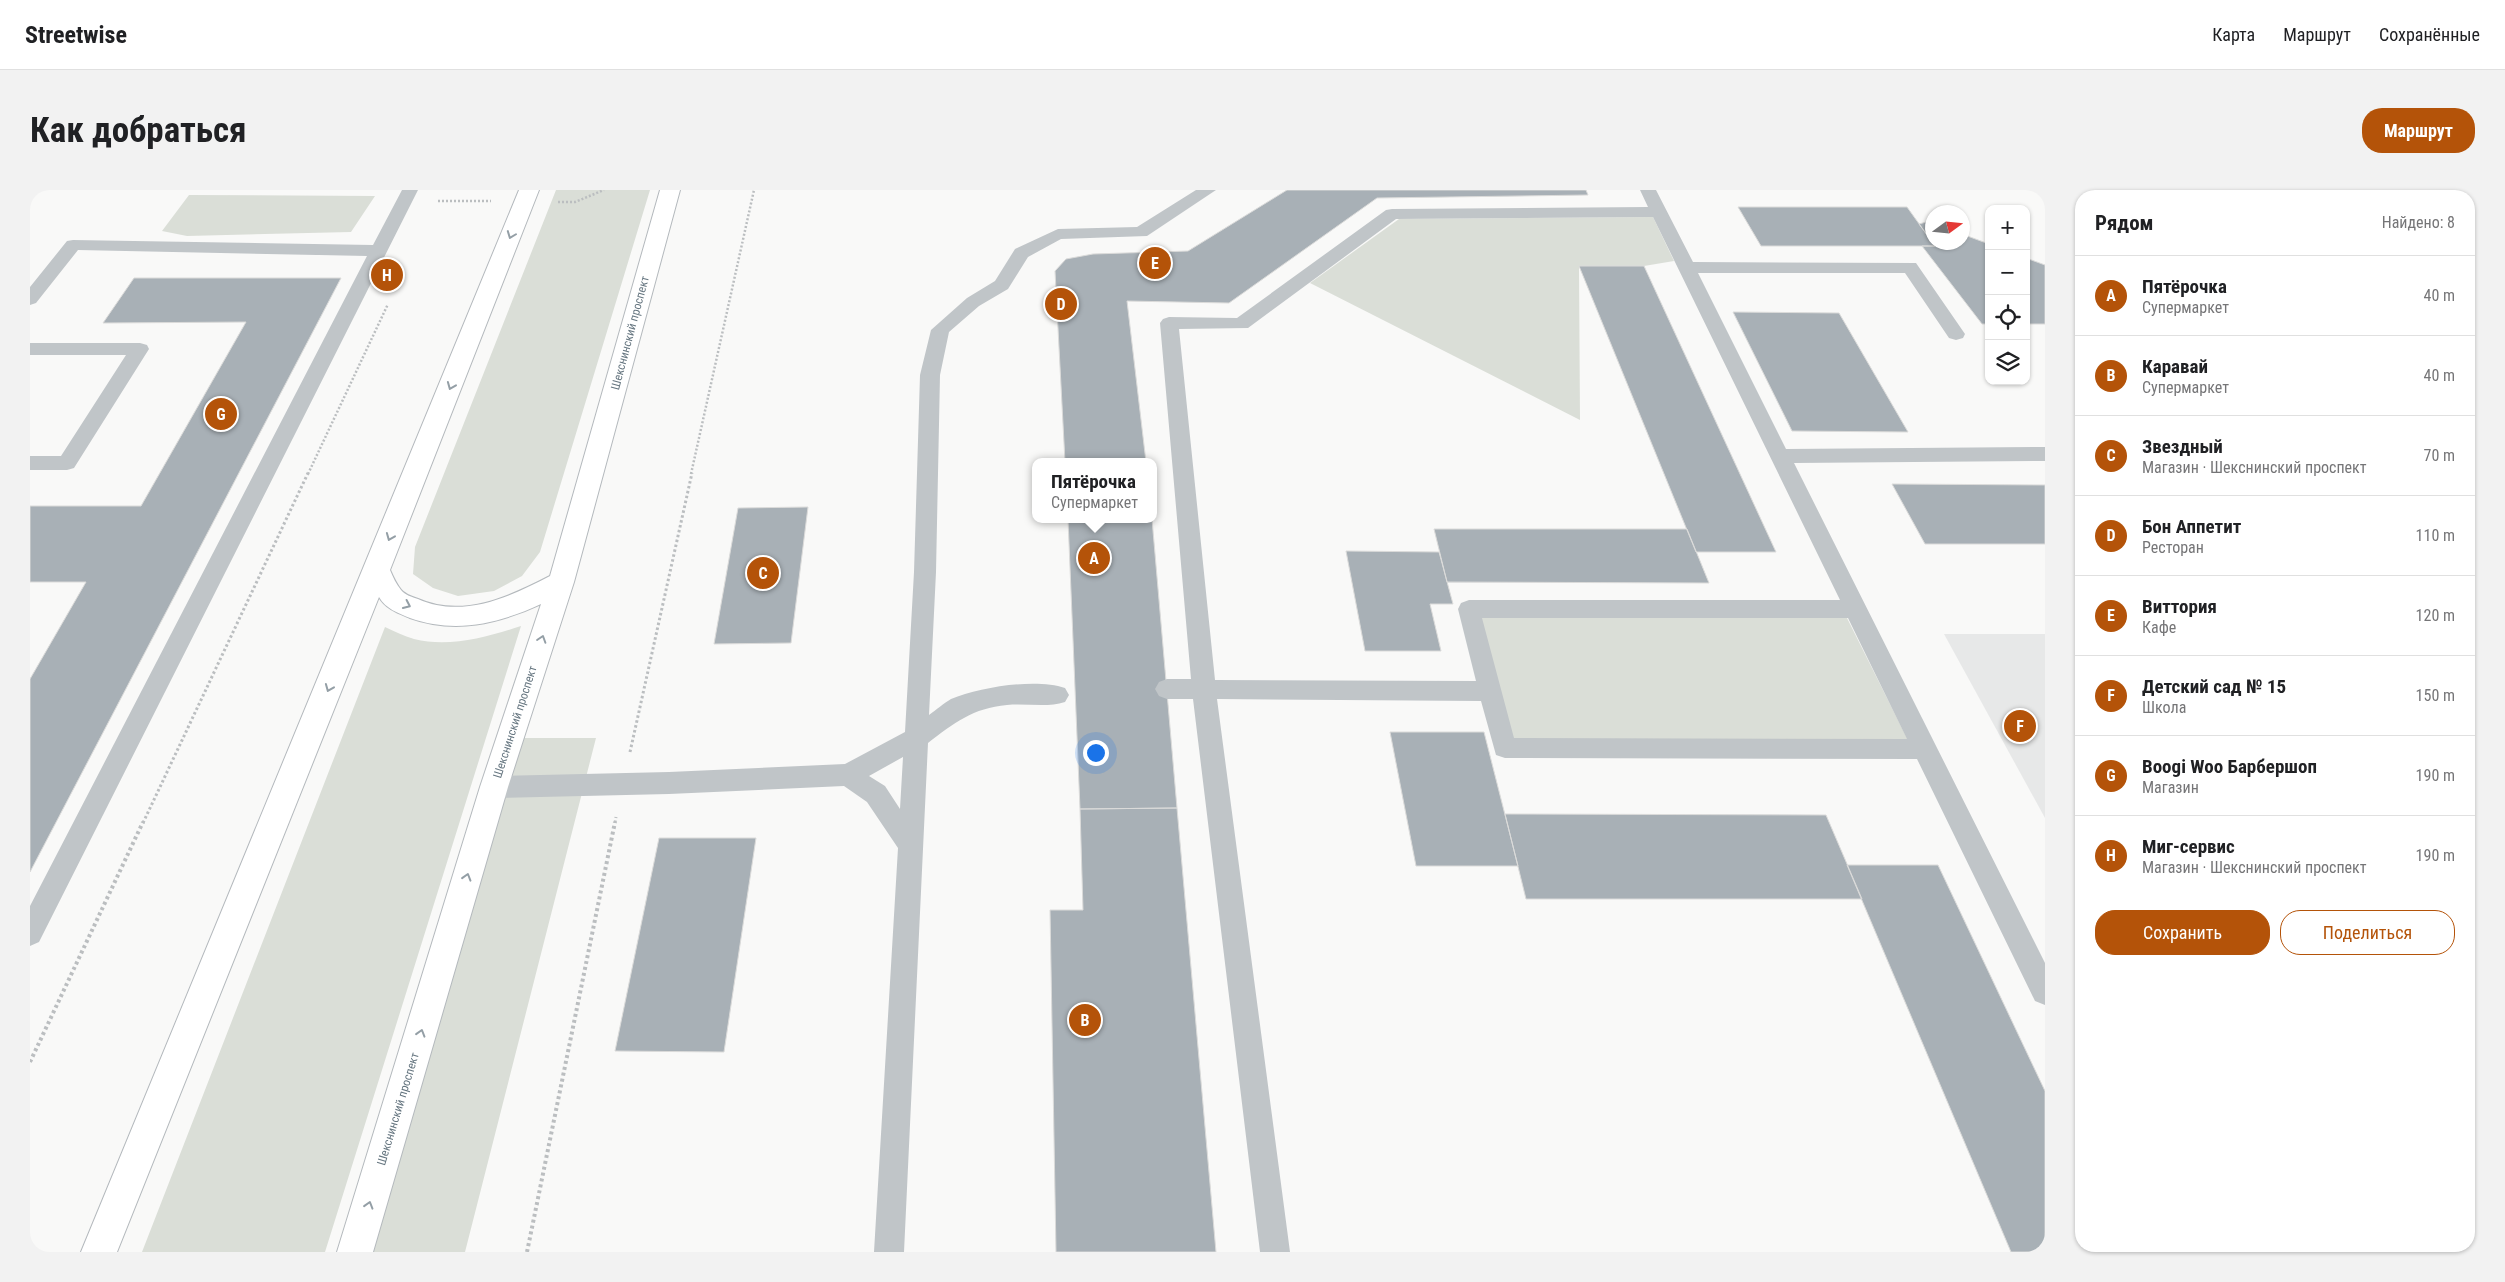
<!DOCTYPE html>
<html lang="ru">
<head>
<meta charset="utf-8">
<style>
	body { margin:0; font-family:"Roboto Condensed",sans-serif; background:#f2f2f2; color:#202124 }
	.controls { position:absolute; right:15px; top:15px; display:grid; overflow:hidden; border-radius:10px; box-shadow:0 1px 4px #0004 }
	.controls button { width:45px; height:45px; display:grid; place-items:center; padding:0; border:0; border-bottom:1px solid #e0e0e0; background:#fff; color:#202124; font:25px sans-serif }
	.compass { position:absolute; left:1895px; top:15px; width:45px; height:45px; border-radius:50%; background:#fff; box-shadow:0 1px 4px #0004; rotate:75deg }
	.you { position:absolute; left:1065px; top:562px; width:18px; height:18px; margin:-12px; border:4px solid #fff; border-radius:50%; background:#1a73e8; box-shadow:0 0 0 8px #1a73e833 }
	.badge { display:grid; place-items:center; width:32px; height:32px; border-radius:50%; background:#b45309; color:#fff; font-size:16px; font-weight:700 }
	.pin { position:absolute; translate:-50% -50%; border:2px solid #fff; box-shadow:0 1px 5px #0006 }
	.popup { position:absolute; left:1002px; top:268px; width:125px; height:65px; box-sizing:border-box; display:grid; place-content:center; border-radius:10px; background:#fff; filter:drop-shadow(0 1px 4px #0005); font-size:16px; white-space:nowrap; color:#757577 }
	.popup b { font-size:19px; color:#202124 }
	.popup::after { content:''; position:absolute; left:50%; top:100%; margin-left:-10px; border:10px solid transparent; border-top-color:#fff }
	.list { margin:0; padding:0; list-style:none }
	h2 { display:flex; justify-content:space-between; align-items:center; height:65px; margin:0; padding:0 20px; font-size:21px }
	h2 small { font-size:16px; font-weight:400; color:#757577 }
	.list li { display:grid; grid-template-columns:32px 1fr auto; gap:15px; align-items:center; box-sizing:border-box; height:80px; padding:0 20px; border-top:1px solid #e0e0e0 }
	.list b { display:block; font-size:19px; white-space:nowrap }
	.list p { margin:0; font-size:16px; white-space:nowrap; color:#757577 }
	.list em { font-size:16px; font-style:normal; color:#757577 }
	.actions { display:flex; gap:10px; padding:15px 20px }
	.actions a { flex:1; padding:11px 0; border:1px solid #b45309; border-radius:20px; text-align:center; font-size:18px; color:#b45309 }
	.actions .main { background:#b45309; color:#fff }
	.icon { flex:none; width:28px; height:28px; fill:none; stroke:currentColor; stroke-width:2; stroke-linecap:round; stroke-linejoin:round }
	.map { position:relative; flex:none; width:2015px; height:1062px; overflow:hidden; border-radius:20px }
	header { display:flex; align-items:center; gap:30px; box-sizing:border-box; height:70px; padding:0 25px; background:#fff; border-bottom:1px solid #e0e0e0 }
	header strong { font-size:24px }
	nav { display:flex; gap:28px; margin-inline-start:auto; font-size:18px }
	.intro { display:flex; align-items:center; justify-content:space-between; box-sizing:border-box; height:120px; padding:0 30px }
	h1 { margin:0; font-size:35px }
	.button { padding:12px 22px; border-radius:20px; background:#b45309; color:#fff; font-size:18px; font-weight:700 }
	main { display:flex; gap:30px; padding:0 30px }
	aside { flex:1; background:#fff; border-radius:20px; box-shadow:0 1px 4px #0004 }
	.map>svg:first-child { display:block }
</style>
</head>
<body>
<header>
<strong>Streetwise</strong>
<nav><a>Карта</a><a>Маршрут</a><a>Сохранённые</a></nav>
</header>
<div class="intro"><h1>Как добраться</h1><a class="button">Маршрут</a></div>
<main>
<div class="map">
<svg width="2015" height="1062" viewBox="0 0 2015 1062">
	<rect width="100%" height="100%" fill="#f9f9f8"/>
	<path fill="#e7e8e8" d="M1914,444h101v184z"/>
	<path fill="#daded7" d="M526,0h94l-110,362 -18,24 -28,15 -36,5 -25,-8 -20,-14 2,-27z
		M159,5l186,1 -24,36 -164,4 -25,-5z
		M1623,27l21,44 -30,5h-65l1,154 -270,-137 89,-64z
		M1814,422l64,128 -397,3 -35,-128z
		M491,436l-196,626h-183l243,-625c9,4 19,9 29,12 35,9 74,-2 107,-13z
		M492,548h74l-131,514h-92z"/>
	<path fill="#a8b0b6" stroke="#dbdbda" d="M1257,0h299l2,5 -211,3 -148,105 -102,-2 19,161h-81l-10,-191 11,-12 27,-5 95,-3z
		M1708,17h169l28,39h-174z
		M1900,31l2,1v20h30v-8l27,10v80h-7l-60,-78h13l-16,-22z
		M1996,68l19,7v59h-19z
		M1549,76h65l132,286h-80z
		M104,88h207l-311,594v-193l56,-97h-56v-76h111l105,-184 -143,1z
		M1703,122l106,1 69,119 -116,-1z
		M1862,294l153,1v59h-120z
		M778,317l-17,136 -77,1 24,-136z
		M1038,329h84l25,289 -97,1z
		M1404,339h253l22,54 -262,-1z
		M1316,361l93,1 14,52h-23l11,47h-76z
		M1360,542h94l34,134h-102z
		M1147,618l39,444h-160l-6,-342h33l-3,-101z
		M1475,624l321,1 36,84h-336z
		M629,648h97l-32,214 -109,-1z
		M1817,675h91l107,226v161h-34z"/>
	<g fill="none" stroke-linecap="round" stroke-linejoin="round">
		<g stroke="#b4b9bd" stroke-width="2">
			<path id="primary" d="M489,0h20l-149,380c3,7 6,14 11,20 4,5 11,7 17,9 44,20 92,-2 132,-23l110,-386h20l-106,392 -66,205 -135,465h-36l143,-465 61,-183c-43,20 -86,30 -131,14 -12,-5 -24,-9 -31,-21l-262,655h-36z"/>
		</g>
		<path stroke="#bbbec0" stroke-width="2.5" stroke-dasharray="2 2" stroke-linecap="butt" d="M408,11h53
			M528,12h17l29,-12
			M278,284l80,-170
			M661,284l63,-284"/>
		<path stroke="#bbbec0" stroke-width="3" stroke-dasharray="2.5 2.5" stroke-linecap="butt" d="M600,562l62,-279
			M113,633l165,-350
			M585,633l1,-6"/>
		<path stroke="#bbbec0" stroke-width="4" stroke-dasharray="3 3" stroke-linecap="butt" d="M0,872l113,-240
			M497,1062l88,-430"/>
		<path fill="#c0c5c8" fill-rule="evenodd" d="M372,0h16l-379,752 -9,4v-40l337,-650 -289,-6 -42,53 -6,2v-18l37,-46 6,-1 300,5z
			M1166,0h20l-69,46 -86,3 -33,18 -20,32 -29,17 -30,26 -9,43 -4,197 -7,143c7,-5 15,-12 22,-16 29,-12 85,-21 114,-11l4,7 -4,7c-18,6 -39,1 -58,3 -34,3 -53,18 -79,38l-24,509h-30l24,-404 -31,-46 -23,-16 -175,8 -175,4 -9,-3 -3,-8 3,-8 9,-3 175,-4 176,-8 60,-32 9,-160 6,-197 11,-45 36,-32 28,-17 20,-32 43,-20 79,-2zM873,567l-3,52 -15,-23 -16,-10z
			M1610,0h16l37,72 223,1 49,71 -2,4 -7,2 -7,-2 -44,-65h-207l88,176 259,-2v14l-251,2 251,500v42l-10,-4 -118,-242 -412,-1 -9,-3 -15,-54 -264,-2 73,553h-30l-67,-553h-26l-8,-3 -4,-7 4,-7 8,-3h24l-31,-356 3,-4 6,-2 68,1 149,-108 6,-1 256,-2zM1623,27l187,383h-371l-8,3 -3,6 18,72 -261,-1 -36,-351 69,-1 148,-109zM1452,428h366l59,121 -393,-1z
			M0,153h110l7,2 2,4 -75,119 -7,2h-37v-14h31l65,-101h-96z"/>
		<use href="#primary" fill="#fff" fill-rule="evenodd"/>
	</g>
	<defs><path id="oneway-chevron" d="M-2-3.5L2.5 0L-2 3.5" fill="none" stroke-width="1.6" stroke-linecap="round" stroke-linejoin="round" transform="scale(1.25)"/></defs>
	<g stroke="#949fa6">
		<use href="#oneway-chevron" transform="translate(481 45) rotate(111)"/>
		<use href="#oneway-chevron" transform="translate(421 196) rotate(112)"/>
		<use href="#oneway-chevron" transform="translate(360 347) rotate(112)"/>
		<use href="#oneway-chevron" transform="translate(377 415) rotate(25)"/>
		<use href="#oneway-chevron" transform="translate(512 449) rotate(-72)"/>
		<use href="#oneway-chevron" transform="translate(299 498) rotate(112)"/>
		<use href="#oneway-chevron" transform="translate(437 687) rotate(-73)"/>
		<use href="#oneway-chevron" transform="translate(391 843) rotate(-73)"/>
		<use href="#oneway-chevron" transform="translate(339 1015) rotate(-73)"/>
	</g>
	<g text-anchor="middle" stroke-width="5" stroke-linejoin="round" paint-order="stroke">
		<g font-size="12" fill="#667680" stroke="#fff">
			<text transform="translate(600 143) rotate(-75)" y="4">Шекснинский проспект</text>
			<text transform="translate(485 532) rotate(-72)" y="4">Шекснинский проспект</text>
			<text transform="translate(368 919) rotate(-73)" y="4">Шекснинский проспект</text>
		</g>
	</g>
</svg>
<div class="controls">
<button>+</button>
<button>−</button>
<button><svg class="icon" aria-label="locate" viewBox="0 0 24 24"><circle cx="12" cy="12" r="6"/><path d="M12 2v4M12 18v4M2 12h4M18 12h4"/></svg></button>
<button><svg class="icon" aria-label="layers" viewBox="0 0 24 24"><path d="M12 4l9 5-9 5-9-5zM3 14l9 5 9-5"/></svg></button>
</div>
<svg class="compass" viewBox="-18 -18 36 36"><path d="M0-13l5 13h-10z" fill="#e53935"/><path d="M0 13l5-13h-10z" fill="#757577"/></svg>
<div class="you"></div>
<div class="pin badge" style="left:1064px;top:368px">A</div>
<div class="popup"><b>Пятёрочка</b>Супермаркет</div>
<div class="pin badge" style="left:1055px;top:830px">B</div>
<div class="pin badge" style="left:733px;top:383px">C</div>
<div class="pin badge" style="left:1031px;top:114px">D</div>
<div class="pin badge" style="left:1125px;top:73px">E</div>
<div class="pin badge" style="left:1990px;top:536px">F</div>
<div class="pin badge" style="left:191px;top:224px">G</div>
<div class="pin badge" style="left:357px;top:85px">H</div>
</div>
<aside>
<h2>Рядом<small>Найдено: 8</small></h2>
<ul class="list">
<li><span class="badge">A</span><div><b>Пятёрочка</b><p>Супермаркет</p></div><em>40 m</em></li>
<li><span class="badge">B</span><div><b>Каравай</b><p>Супермаркет</p></div><em>40 m</em></li>
<li><span class="badge">C</span><div><b>Звездный</b><p>Магазин · Шекснинский проспект</p></div><em>70 m</em></li>
<li><span class="badge">D</span><div><b>Бон Аппетит</b><p>Ресторан</p></div><em>110 m</em></li>
<li><span class="badge">E</span><div><b>Виттория</b><p>Кафе</p></div><em>120 m</em></li>
<li><span class="badge">F</span><div><b>Детский сад № 15</b><p>Школа</p></div><em>150 m</em></li>
<li><span class="badge">G</span><div><b>Boogi Woo Барбершоп</b><p>Магазин</p></div><em>190 m</em></li>
<li><span class="badge">H</span><div><b>Миг-сервис</b><p>Магазин · Шекснинский проспект</p></div><em>190 m</em></li>
</ul>
<div class="actions"><a class="main">Сохранить</a><a>Поделиться</a></div>
</aside>
</main>
</body>
</html>
